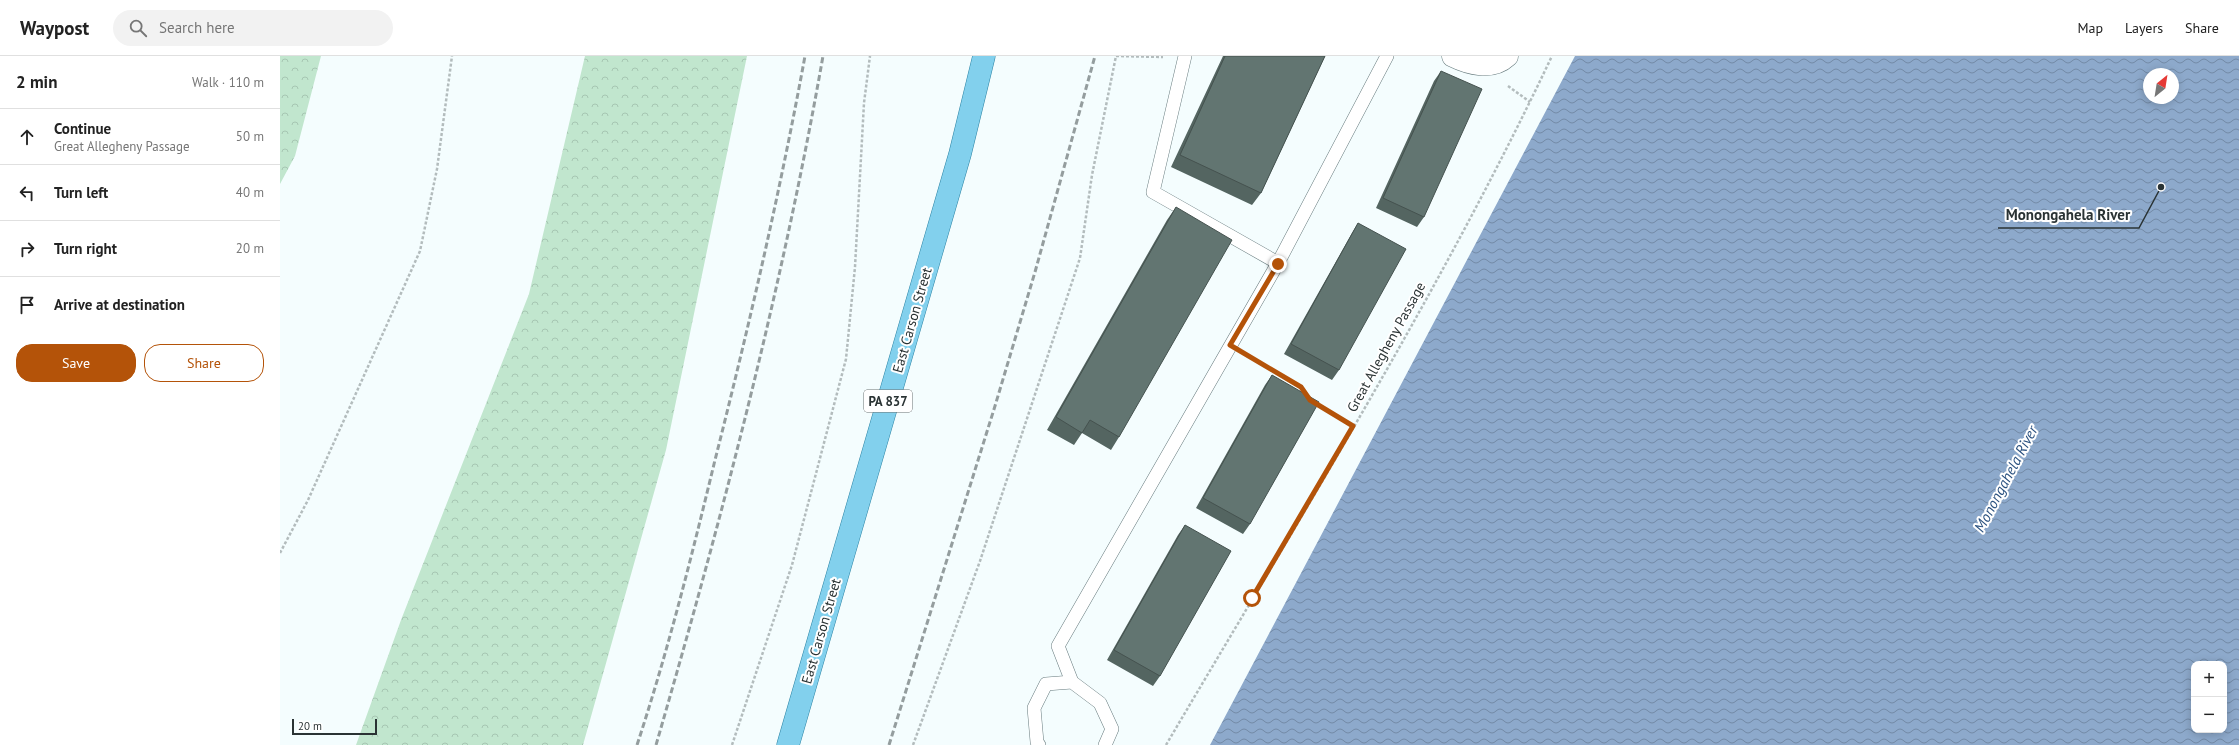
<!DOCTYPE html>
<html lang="en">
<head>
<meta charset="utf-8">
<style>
	body { margin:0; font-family:"PT Sans",sans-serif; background:#f2f2f2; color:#222 }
	.controls { position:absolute; right:12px; bottom:12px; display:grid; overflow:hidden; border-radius:8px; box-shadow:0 2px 10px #0003 }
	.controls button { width:36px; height:36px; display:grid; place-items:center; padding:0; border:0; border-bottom:1px solid #e0e0e0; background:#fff; color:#222; font:20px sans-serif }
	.compass { position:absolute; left:1863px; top:12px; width:36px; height:36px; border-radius:50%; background:#fff; box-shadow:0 2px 10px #0003; rotate:30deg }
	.scale { position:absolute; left:12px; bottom:10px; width:85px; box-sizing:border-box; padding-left:4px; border:2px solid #2a3334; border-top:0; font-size:11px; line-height:14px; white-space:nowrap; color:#2a3334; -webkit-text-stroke:3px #fff; paint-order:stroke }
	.stop { position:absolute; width:12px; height:12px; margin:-9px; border:3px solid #b45309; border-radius:50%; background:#fff }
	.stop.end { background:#b45309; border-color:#fff; box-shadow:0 1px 4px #0008 }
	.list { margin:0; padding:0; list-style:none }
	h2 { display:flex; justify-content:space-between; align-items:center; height:52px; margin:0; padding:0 16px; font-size:17px }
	h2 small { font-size:13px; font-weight:400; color:#767676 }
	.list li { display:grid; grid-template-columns:26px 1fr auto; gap:12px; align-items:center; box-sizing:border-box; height:56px; padding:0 16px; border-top:1px solid #e0e0e0 }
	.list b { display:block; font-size:15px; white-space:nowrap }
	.list p { margin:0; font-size:13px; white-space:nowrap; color:#767676 }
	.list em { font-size:13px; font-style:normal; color:#767676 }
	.actions { display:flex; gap:8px; padding:12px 16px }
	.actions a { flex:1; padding:9px 0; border:1px solid #b45309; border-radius:16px; text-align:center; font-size:14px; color:#b45309 }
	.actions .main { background:#b45309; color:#fff }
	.icon { flex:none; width:22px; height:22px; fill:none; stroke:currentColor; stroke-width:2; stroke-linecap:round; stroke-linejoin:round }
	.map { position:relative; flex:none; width:1959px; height:689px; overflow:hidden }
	header { display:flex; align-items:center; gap:24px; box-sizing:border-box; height:56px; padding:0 20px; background:#fff; border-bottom:1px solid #e0e0e0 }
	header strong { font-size:19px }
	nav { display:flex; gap:22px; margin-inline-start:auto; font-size:14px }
	.search { width:280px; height:36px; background:#f2f2f2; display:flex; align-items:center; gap:10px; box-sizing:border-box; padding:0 14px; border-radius:22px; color:#767676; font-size:15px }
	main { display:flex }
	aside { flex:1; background:#fff }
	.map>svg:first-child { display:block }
</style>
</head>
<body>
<header>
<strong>Waypost</strong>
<div class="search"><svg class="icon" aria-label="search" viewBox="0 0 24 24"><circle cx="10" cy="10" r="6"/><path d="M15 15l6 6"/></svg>Search here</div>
<nav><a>Map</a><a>Layers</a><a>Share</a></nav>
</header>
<main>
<aside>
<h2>2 min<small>Walk · 110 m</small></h2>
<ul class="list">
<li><svg class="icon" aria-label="ahead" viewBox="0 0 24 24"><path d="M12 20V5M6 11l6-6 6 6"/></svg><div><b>Continue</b><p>Great Allegheny Passage</p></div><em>50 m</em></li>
<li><svg class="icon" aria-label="left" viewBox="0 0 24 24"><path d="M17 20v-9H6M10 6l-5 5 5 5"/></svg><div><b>Turn left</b></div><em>40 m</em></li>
<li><svg class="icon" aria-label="right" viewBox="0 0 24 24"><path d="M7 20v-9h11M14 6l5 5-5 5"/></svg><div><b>Turn right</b></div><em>20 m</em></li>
<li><svg class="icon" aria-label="arrive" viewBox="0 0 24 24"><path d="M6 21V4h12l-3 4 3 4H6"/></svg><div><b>Arrive at destination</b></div></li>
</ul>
<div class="actions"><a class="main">Save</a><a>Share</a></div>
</aside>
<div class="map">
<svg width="1959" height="689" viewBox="0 0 1959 689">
	<defs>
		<pattern id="forest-crowns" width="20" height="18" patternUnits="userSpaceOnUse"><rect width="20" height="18" fill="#c1e6ce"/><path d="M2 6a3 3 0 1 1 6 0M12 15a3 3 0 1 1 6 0" fill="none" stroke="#a6c6b2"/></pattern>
		<pattern id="water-waves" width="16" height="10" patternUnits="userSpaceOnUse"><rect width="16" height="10" fill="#8da9cb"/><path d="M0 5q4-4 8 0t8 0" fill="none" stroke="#738aa6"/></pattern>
	</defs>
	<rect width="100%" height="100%" fill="#f4fdfe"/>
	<path fill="url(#forest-crowns)" d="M0,0h41l-26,100 -15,28z
		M305,0h162l-81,394 -83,295h-227l45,-125 128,-326z"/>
	<path fill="url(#water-waves)" fill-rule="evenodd" d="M1295,0h664v689h-1029zM1869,18h24v24h-24zM1914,608h30v66h-30z"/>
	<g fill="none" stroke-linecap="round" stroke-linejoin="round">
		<g stroke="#677b7e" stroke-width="14">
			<path id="lane" d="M905,0l-32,136 125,71
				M759,689l-2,-3 -3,-34 12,-24 26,-2
				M825,689l7,-16 -12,-26 -28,-21 -14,-36 220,-383 109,-207"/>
		</g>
		<g stroke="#677b7e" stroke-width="23">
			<path id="street" d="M1173,0c16,8 39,14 54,0"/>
		</g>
		<g stroke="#2d84a4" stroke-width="23">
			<path id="primary" d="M508,689l172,-591 24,-98"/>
		</g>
		<path stroke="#b3bcbd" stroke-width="2.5" stroke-dasharray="3 2" stroke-linecap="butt" d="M836,0l47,1
			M1228,30l22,16
			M969,301l52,30 6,9
			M1035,347l38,24
			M0,497l28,-53 112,-249 17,-82 15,-113
			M452,689l60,-180 54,-206 9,-92 9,-164 6,-47
			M633,689l67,-184 100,-303 12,-83 24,-119
			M886,689c133,-226 273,-451 386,-689"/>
		<use href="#lane" stroke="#fff" stroke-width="13"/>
		<use href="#street" stroke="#fff" stroke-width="22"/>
		<use href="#primary" stroke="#82d0ed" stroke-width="22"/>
		<path stroke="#949d9e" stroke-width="3" stroke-dasharray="6 3" stroke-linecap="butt" d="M357,689c31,-94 55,-190 78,-285 34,-134 65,-268 90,-404
			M376,689c66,-227 126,-456 167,-689
			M609,689l106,-339 40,-134 60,-216"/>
	</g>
	<path fill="#546561" d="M943,0h102l-64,137 -9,12 -81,-38z
		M1161,15l-17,146 -7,10 -41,-19 58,-127z
		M896,151l-57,230 -8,13 -29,-17 -8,12 -27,-15 120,-210z
		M1078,167l-19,147 -7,10 -48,-26 68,-121z
		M992,319l-22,149 -7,10 -47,-26 69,-123z
		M905,469l-25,151 -7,10 -46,-26 71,-125z"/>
	<path fill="#627571" stroke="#45524f" d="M945,0h100l-64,137 -81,-38z
		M1161,15l41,18 -58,128 -41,-19z
		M896,151l56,33 -113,197 -29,-17 -8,13 -26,-16z
		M1078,167l48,26 -67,121 -48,-26z
		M992,319l47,27 -69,122 -47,-26z
		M905,469l46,26 -71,125 -46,-26z"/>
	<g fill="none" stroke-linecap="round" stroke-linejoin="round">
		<path stroke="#b45309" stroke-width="5" d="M972,542l101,-172 -43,-26 -9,-13 -71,-42 48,-81"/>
	</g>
	<g text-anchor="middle" stroke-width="4" stroke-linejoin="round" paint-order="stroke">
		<rect fill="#fff" stroke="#6a7071" stroke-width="1" x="584" y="334" width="48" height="22" rx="3"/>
		<g font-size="13" font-weight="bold" fill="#2a3334">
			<text x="608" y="350">PA 837</text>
		</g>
		<g font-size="14" fill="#2a3334" stroke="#fff">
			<text transform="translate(632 264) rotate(-74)" y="5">East Carson Street</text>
			<text transform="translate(1106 291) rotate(-61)" y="5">Great Allegheny Passage</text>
			<text transform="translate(541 575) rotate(-74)" y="5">East Carson Street</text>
		</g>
		<g font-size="15" font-style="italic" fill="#2b5280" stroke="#fff">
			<text transform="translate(1726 423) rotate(-62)" y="5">Monongahela River</text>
		</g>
	</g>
	<path fill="none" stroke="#2a3334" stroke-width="1.5" d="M1881 131L1859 172H1718"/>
	<circle fill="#2a3334" stroke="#fff" stroke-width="1.5" cx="1881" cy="131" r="4"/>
	<g font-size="15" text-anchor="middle" font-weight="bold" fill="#2a3334" stroke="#fff" stroke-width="4" stroke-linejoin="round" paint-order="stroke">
		<text x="1788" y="164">Monongahela River</text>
	</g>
</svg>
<div class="controls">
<button>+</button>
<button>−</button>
</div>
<svg class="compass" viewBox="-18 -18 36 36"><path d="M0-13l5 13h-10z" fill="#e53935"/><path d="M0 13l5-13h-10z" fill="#767676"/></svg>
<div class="scale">20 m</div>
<div class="stop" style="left:972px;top:542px"></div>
<div class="stop end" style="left:998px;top:208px"></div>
</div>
</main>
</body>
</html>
